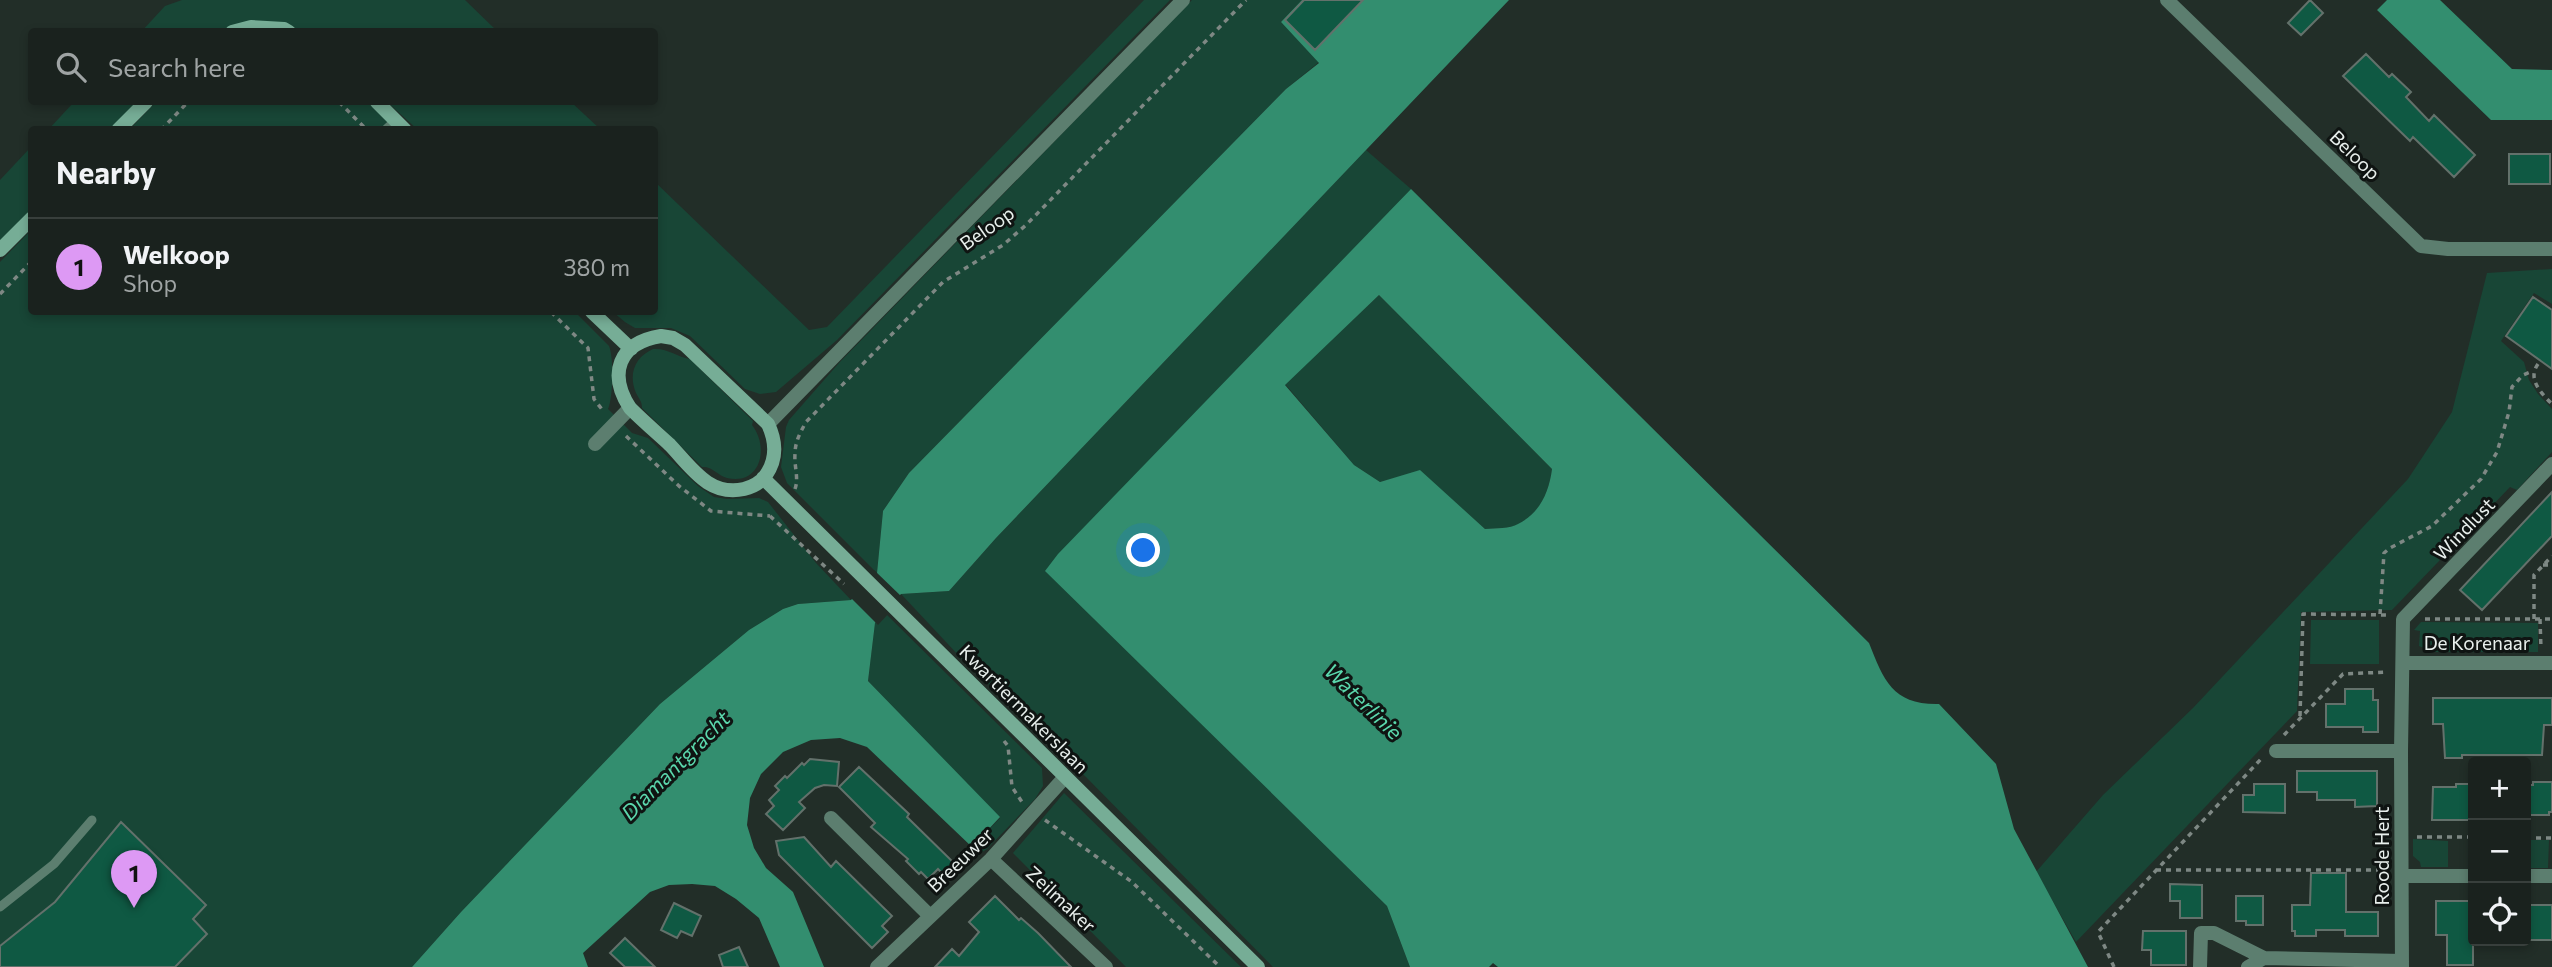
<!DOCTYPE html>
<html lang="en">
<head>
<meta charset="utf-8">
<style>
	body { margin:0; font-family:Commissioner,sans-serif; background:#232a27; color:#f1f3f6 }
	.controls { position:absolute; right:21px; bottom:21px; display:grid; overflow:hidden; border-radius:7px; box-shadow:0 4px 10px #0003 }
	.controls button { width:63px; height:63px; display:grid; place-items:center; padding:0; border:0; border-bottom:2px solid #383f3c; background:#1a221e; color:#f1f3f6; font:35px sans-serif }
	.you { position:absolute; left:1144px; top:551px; width:24px; height:24px; margin:-18px; border:5px solid #fff; border-radius:50%; background:#1a73e8; box-shadow:0 0 0 10px #1a73e833 }
	.badge { display:grid; place-items:center; width:46px; height:46px; border-radius:50%; background:#dd99f4; color:#111; font-size:23px; font-weight:700 }
	.pin { position:absolute; translate:-50% -58px; filter:drop-shadow(0 2px 4px #0008) }
	.pin::after { content:''; position:absolute; top:37px; width:24px; height:21px; background:inherit; clip-path:polygon(0 0,100% 0,50% 100%) }
	.list { margin:0; padding:0; list-style:none }
	h2 { display:flex; justify-content:space-between; align-items:center; height:91px; margin:0; padding:0 28px; font-size:30px }
	h2 small { font-size:23px; font-weight:400; color:#9fa4a4 }
	.list li { display:grid; grid-template-columns:46px 1fr auto; gap:21px; align-items:center; box-sizing:border-box; height:98px; padding:0 28px; border-top:2px solid #383f3c }
	.list b { display:block; font-size:26px; white-space:nowrap }
	.list p { margin:0; font-size:23px; white-space:nowrap; color:#9fa4a4 }
	.list em { font-size:23px; font-style:normal; color:#9fa4a4 }
	.icon { flex:none; width:38px; height:38px; fill:none; stroke:currentColor; stroke-width:2; stroke-linecap:round; stroke-linejoin:round }
	.map { position:relative; flex:none; width:2552px; height:967px; overflow:hidden }
	.search { position:absolute; background:#1a221e; box-shadow:0 4px 10px #0003; left:28px; top:28px; width:630px; height:77px; display:flex; align-items:center; gap:18px; box-sizing:border-box; padding:0 24px; border-radius:7px; color:#9fa4a4; font-size:26px }
	.panel { position:absolute; background:#1a221e; box-shadow:0 4px 10px #0003; left:28px; top:126px; width:630px; height:189px; border-radius:7px }
	.map>svg:first-child { display:block }
</style>
</head>
<body>
<div class="map">
<svg width="2552" height="967" viewBox="0 0 2552 967">
	<rect width="100%" height="100%" fill="#222e28"/>
	<path fill="#184636" d="M182,0h283l32,31 -199,1c-29,-16 -51,-7 -80,-1 -17,4 -57,0 -77,1l24,-26z
		M1144,0h26l-333,340 -61,52 -16,2 -15,-5 -55,-53 -19,-8h-36l-10,-6 -12,-10h41l1,-130 154,148 18,-3z
		M1192,0h110l-21,22 38,40 -33,27 -377,384 -26,38 -6,62 -90,-90 -6,-16 5,-40 3,-7 50,-57z
		M74,102h65l-27,27 -64,1z
		M156,102h212l29,27 -268,1z
		M387,102h184l29,27h-183z
		M31,147v63l-31,32v-62z
		M1366,150l45,39 -365,382 341,335 23,61h-137l-187,-190 -125,-119 -60,-64 48,-3 47,-53z
		M31,230l1,82h543l34,34c5,11 4,53 -1,63l24,24 16,5 50,48 16,11 13,2 32,-1 9,4 48,61 35,37 -53,4 -15,5 -34,21 -89,74 -199,208 -49,55h-412v-705z
		M2552,269v35l-18,-11 -33,48 23,21 5,18 9,14 14,15v43l-35,38 -7,-3 -118,123 -91,2 -4,99 -221,231 -40,-70 67,-77 90,-87 215,-229 44,-67 35,-139z
		M1379,295l173,174c-3,23 -12,44 -33,55 -9,5 -24,4 -34,5l-65,-58 -40,11 -26,-17 -69,-81z
		M653,349c15,-1 24,8 37,10l63,62 -1,4c18,23 8,61 -25,53 -10,-3 -15,-12 -25,-11l-60,-59c0,-7 -3,-9 -6,-15 -8,-19 -1,-36 17,-44z
		M885,613l157,155 1,18 -8,13 -48,50 -19,12 4,-14 28,-29 -132,-137 7,-58z
		M2311,620h68v44h-69z
		M2421,622l117,1v29h-104l-15,-6 1,-15 -6,-1z
		M1064,793l177,174h-115l-113,-114z
		M2413,839l35,2v26h-27l-1,-5 -7,-6z
		M2526,840h23l-1,28h-22z"/>
	<path fill="#338e6f" fill-rule="evenodd" d="M1302,0h207l-513,538 -47,53 -48,3 -26,29 -7,58 132,136 -28,30 -105,-100 -27,-9 -29,2 -28,12 -22,22 -11,24 -3,27 7,23 12,20 27,24 31,75h-44l-21,-49 -23,-19 -21,-13 -23,-2 -23,1 -19,7 -67,61 5,14h-176l49,-55 199,-208 89,-74 34,-21 15,-5 53,-4 26,-27 6,-62 26,-38 377,-384 33,-26 -38,-41z
		M2387,0h53l72,69 40,1v50h-61l-114,-110z
		M1411,189l458,454c15,38 24,62 70,61l57,60 18,65 74,138h-590l-5,-4 -4,4h-79l-23,-61 -342,-335 13,-17zM1379,295l173,174c-3,23 -12,44 -34,55 -8,5 -23,4 -33,5l-65,-59 -40,12 -26,-17 -69,-80z"/>
	<path fill="#222e28" d="M874,570l29,28 -25,27 -29,-29z"/>
	<path fill="#0f5943" stroke="#63716b" stroke-width="2" d="M1304,0h59l-48,50 -30,-30z
		M2310,0l13,13 -22,22 -13,-12z
		M2366,54l23,23 3,-3 19,18 -5,5 23,24 5,-6 41,40 -21,22 -41,-40 -3,4 -67,-65z
		M2509,154h41v30h-41z
		M2533,297l19,13v59l-46,-33z
		M2552,492v44l-70,74 -22,-20z
		M2345,689h28v11h5v32h-15v-5h-37v-23h19z
		M2433,698h119v27h-8l-2,30h-80v3h-17l-2,-34h-10z
		M810,759l29,3 -2,24 -13,-1 -9,3 -16,14 6,6 -22,22 -17,-16 8,-8 -5,-6 10,-10 -4,-4 10,-10 2,2 15,-15 2,2z
		M859,767l50,47 -2,3 48,47 -11,11 -6,-6 -10,10 -7,-7 -2,2 -13,-13 2,-2 -37,-32 4,-4 -36,-36z
		M2297,771h80v35l-22,1v-7h-38v-8h-20z
		M2533,782h19v30h-3v3h-23v-30h7z
		M2254,784h31v29l-42,-1v-17h11z
		M2456,784h17v36h-41l1,-33h23z
		M121,822l85,83 -13,14 14,15 -32,33h-175v-21l55,-44z
		M804,837l27,30 5,-6 56,55 -10,10 6,6 -16,16 -93,-93 -3,-14z
		M2311,873h35v39h32v24h-33v-6h-29v6h-21v-5h-3v-26h18z
		M2170,884l32,1v33h-22v-17h-10z
		M995,896l24,24 2,-2 17,15 33,34h-136l17,-18 7,7 20,-24 -10,-10z
		M2236,896h27v29h-17v-4h-10z
		M2436,901h37v64h-26v-30h-11z
		M674,903l27,13 -9,20 -11,-5 -4,7 -16,-8z
		M2529,905h23v35h-26z
		M2143,931h43v34h-35v-15h-9z
		M625,938l30,29h-30l-15,-14z
		M739,947l9,20h-25l-4,-12z"/>
	<g fill="none" stroke-linecap="round" stroke-linejoin="round">
		<path stroke="#7e8884" stroke-width="3.5" stroke-dasharray="5 5" stroke-linecap="butt" d="M339,102l28,28
			M161,130l27,-28
			M0,294l32,-33
			M551,312l37,36 6,51 10,13
			M2538,364c-11,15 3,29 14,40
			M626,436l53,50 32,25 59,5
			M795,489c4,-11 -1,-23 0,-35 0,-12 5,-21 11,-32l137,-140 60,-37 23,-20 220,-225
			M770,516l74,68
			M2543,565h9
			M2380,614l4,-61 6,-5 42,-22 49,-47 16,-27 12,-40 3,-25 11,-12 10,-4
			M2425,619h127
			M2534,619v-44l18,-19
			M2540,619l1,30
			M2300,716l3,-102 87,1
			M2284,735l59,-61 44,-2
			M1004,741l4,5 4,41 10,15
			M1045,820l87,62 88,85
			M2417,837h56
			M2526,838h26
			M2156,870h229
			M2114,967l-16,-35 164,-174"/>
		<path stroke="#5c7e6f" stroke-width="9" d="M385,130l11,-10
			M0,907l54,-43 38,-44"/>
		<path stroke="#5c7e6f" stroke-width="14" d="M2167,0l254,246 27,3h104
			M768,424l415,-424
			M595,444l35,-36
			M2403,663h149
			M2276,751h125
			M831,818l99,98
			M991,859l115,108
			M2402,876h71
			M2526,876h26
			M877,967l114,-108 74,-82
			M2200,967l1,-34h13l50,25 138,3
			M2248,967l16,-9
			M2402,967l-1,-216 2,-132 149,-155"/>
		<path stroke="#76ad96" stroke-width="14" d="M232,32l19,-5 33,2 5,3
			M377,102l28,28
			M118,130l28,-28
			M0,250l32,-32
			M592,312l39,37
			M661,336l12,2 12,7 83,79c8,17 9,35 -2,51 -5,7 -14,12 -22,14 -35,8 -53,-22 -74,-44 -13,-12 -27,-24 -40,-37 -22,-34 -12,-65 31,-72z
			M763,478l495,489"/>
	</g>
	<g text-anchor="middle" stroke-width="6" stroke-linejoin="round" paint-order="stroke">
		<g font-size="19" fill="#e8efec" stroke="#0f1412">
			<text transform="translate(2355 155) rotate(44)" y="7">Beloop</text>
			<text transform="translate(987 228) rotate(-35)" y="7">Beloop</text>
			<text transform="translate(2464 529) rotate(-46)" y="7">Windlust</text>
			<text x="2477" y="650">De Korenaar</text>
			<text transform="translate(1024 709) rotate(45)" y="7">Kwartiermakerslaan</text>
			<text transform="translate(2382 856) rotate(-90)" y="7">Roode Hert</text>
			<text transform="translate(960 860) rotate(-44)" y="7">Breeuwer</text>
			<text transform="translate(1061 899) rotate(43)" y="7">Zeilmaker</text>
		</g>
		<g font-size="21" font-style="italic" fill="#5bd8ad" stroke="#0f1412">
			<text transform="translate(1363 702) rotate(44)" y="7">Waterlinie</text>
			<text transform="translate(676 766) rotate(-45)" y="7">Diamantgracht</text>
		</g>
	</g>
</svg>
<div class="controls">
<button>+</button>
<button>−</button>
<button><svg class="icon" aria-label="locate" viewBox="0 0 24 24"><circle cx="12" cy="12" r="6"/><path d="M12 2v4M12 18v4M2 12h4M18 12h4"/></svg></button>
</div>
<div class="you"></div>
<div class="pin badge" style="left:134px;top:908px">1</div>
<div class="search"><svg class="icon" aria-label="search" viewBox="0 0 24 24"><circle cx="10" cy="10" r="6"/><path d="M15 15l6 6"/></svg>Search here</div>
<section class="panel">
<h2>Nearby<small></small></h2>
<ul class="list">
<li><span class="badge">1</span><div><b>Welkoop</b><p>Shop</p></div><em>380 m</em></li>
</ul>
</section>
</div>
</body>
</html>
